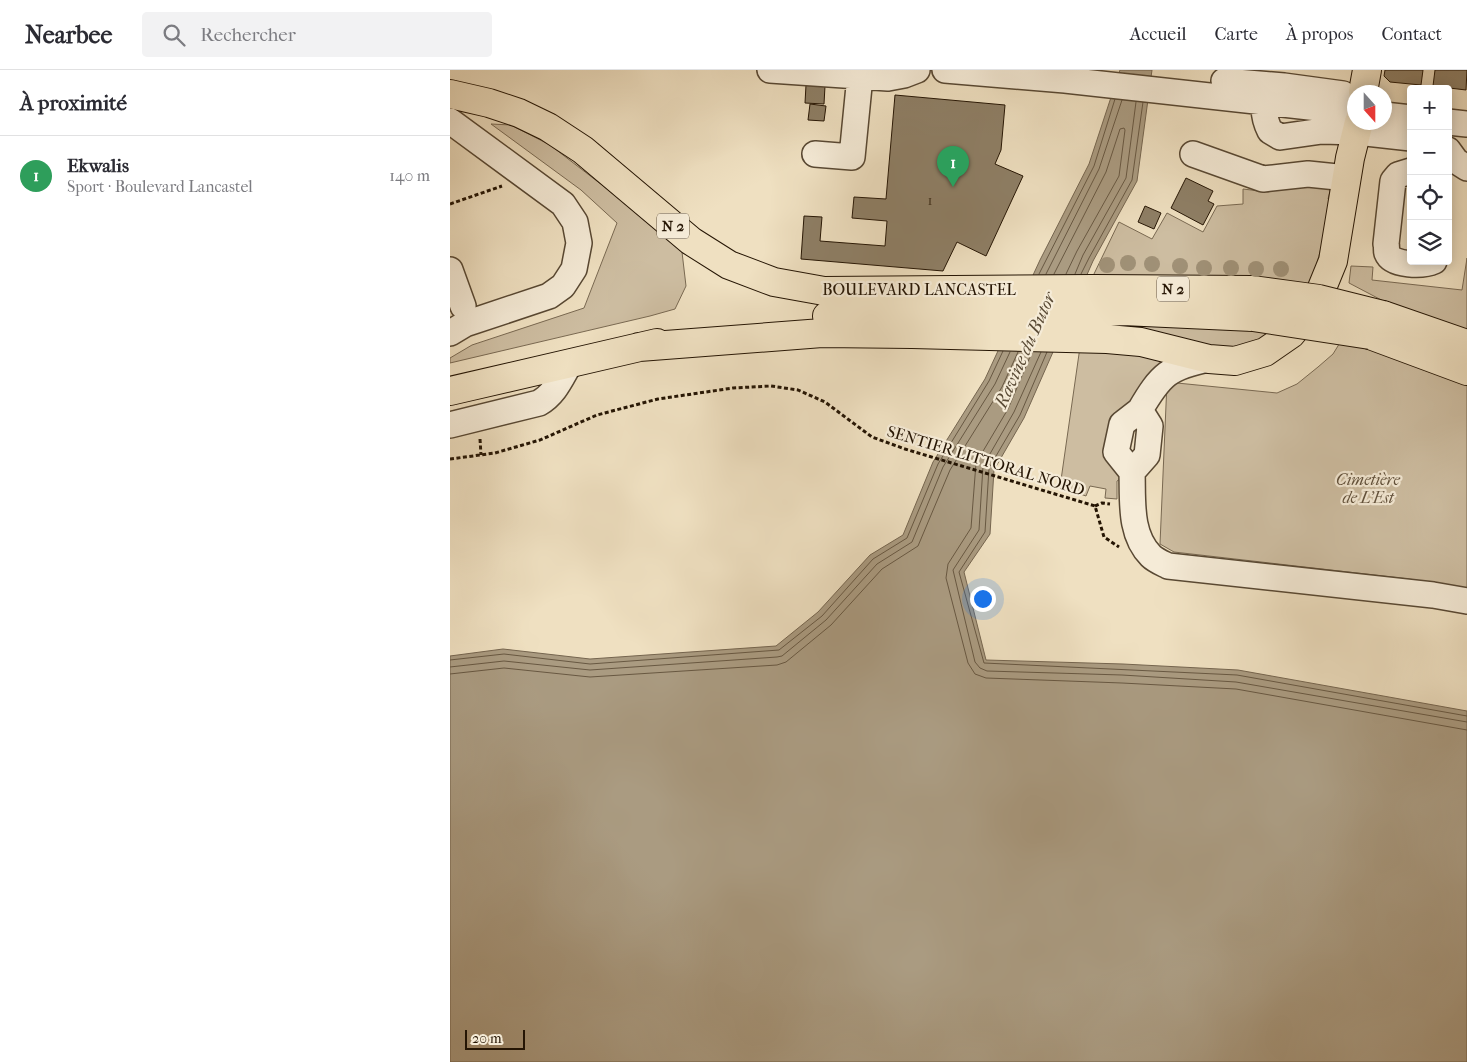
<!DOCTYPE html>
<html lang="fr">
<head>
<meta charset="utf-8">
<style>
	body { margin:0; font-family:"IM FELL French Canon",serif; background:#f2f2f3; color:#2b2b33 }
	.controls { position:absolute; right:15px; top:15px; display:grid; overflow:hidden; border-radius:5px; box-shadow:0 2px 12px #0003 }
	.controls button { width:45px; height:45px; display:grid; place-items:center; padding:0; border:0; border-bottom:1px solid #e1e1e2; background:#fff; color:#2b2b33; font:25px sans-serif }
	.compass { position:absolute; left:897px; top:15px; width:45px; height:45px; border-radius:50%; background:#fff; box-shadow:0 2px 12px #0003; rotate:159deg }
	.scale { position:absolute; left:15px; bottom:12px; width:60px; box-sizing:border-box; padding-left:5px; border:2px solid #251504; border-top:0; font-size:14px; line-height:18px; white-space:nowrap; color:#251504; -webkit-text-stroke:4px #f5ebd7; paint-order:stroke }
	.you { position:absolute; left:532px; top:528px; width:18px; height:18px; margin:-12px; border:4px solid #fff; border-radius:50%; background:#1a73e8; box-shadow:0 0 0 8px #1a73e833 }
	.badge { display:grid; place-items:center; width:32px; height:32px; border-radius:50%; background:#0f766e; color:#fff; font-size:16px; font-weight:700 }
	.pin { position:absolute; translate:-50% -41px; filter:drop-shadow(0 1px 2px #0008) }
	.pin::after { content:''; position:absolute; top:26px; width:18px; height:15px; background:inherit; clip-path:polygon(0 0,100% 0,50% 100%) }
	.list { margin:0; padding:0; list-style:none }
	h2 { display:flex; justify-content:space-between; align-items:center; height:65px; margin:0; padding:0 20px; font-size:21px }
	h2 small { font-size:16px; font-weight:400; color:#7c7c81 }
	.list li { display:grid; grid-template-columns:32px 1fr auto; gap:15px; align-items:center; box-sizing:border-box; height:80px; padding:0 20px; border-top:1px solid #e1e1e2 }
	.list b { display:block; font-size:19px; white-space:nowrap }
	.list p { margin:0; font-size:16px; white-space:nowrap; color:#7c7c81 }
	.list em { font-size:16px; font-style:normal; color:#7c7c81 }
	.icon { flex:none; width:28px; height:28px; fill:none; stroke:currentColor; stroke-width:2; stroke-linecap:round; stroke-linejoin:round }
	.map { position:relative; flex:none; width:1017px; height:992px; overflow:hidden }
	header { display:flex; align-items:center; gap:30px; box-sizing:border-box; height:70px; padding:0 25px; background:#fff; border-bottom:1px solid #e1e1e2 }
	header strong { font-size:24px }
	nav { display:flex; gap:28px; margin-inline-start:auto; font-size:18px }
	.search { width:350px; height:45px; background:#f2f2f3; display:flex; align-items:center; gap:12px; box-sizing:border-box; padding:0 18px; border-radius:5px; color:#7c7c81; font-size:19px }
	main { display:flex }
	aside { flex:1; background:#fff }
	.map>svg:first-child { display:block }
</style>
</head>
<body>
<header>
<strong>Nearbee</strong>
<div class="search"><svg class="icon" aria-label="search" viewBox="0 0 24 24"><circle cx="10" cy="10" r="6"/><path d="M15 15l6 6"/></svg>Rechercher</div>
<nav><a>Accueil</a><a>Carte</a><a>À propos</a><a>Contact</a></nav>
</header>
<main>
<aside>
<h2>À proximité<small></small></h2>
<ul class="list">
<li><span class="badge" style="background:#2e9e5b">1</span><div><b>Ekwalis</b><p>Sport · Boulevard Lancastel</p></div><em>140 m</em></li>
</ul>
</aside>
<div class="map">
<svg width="1017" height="992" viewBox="0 0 1017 992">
	<rect width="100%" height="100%" fill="#efe0c1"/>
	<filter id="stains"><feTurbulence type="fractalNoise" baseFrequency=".004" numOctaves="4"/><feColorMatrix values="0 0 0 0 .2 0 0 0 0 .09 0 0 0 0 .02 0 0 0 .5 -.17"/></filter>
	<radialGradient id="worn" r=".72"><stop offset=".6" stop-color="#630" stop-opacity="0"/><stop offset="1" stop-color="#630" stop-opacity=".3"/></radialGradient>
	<path fill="#cdbda1" stroke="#796952" d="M41,54l20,1 39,20 69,53 63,54 4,34 -11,23 -25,7 -200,47v-5l22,-13 112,-37 33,-85 -36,-33z
		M857,112l25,1 -4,16 6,1 -23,85 -218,-9 26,-54 33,17 15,-26 36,19 14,-26 26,-2v-15l25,3z
		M1017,188v76l-78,-30 -40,-21 2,-17 22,1 -1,13 90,10z
		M684,251l145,8c-11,8 -32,18 -46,20 -28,4 -71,-11 -99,-17z
		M891,271l38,7 88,31v209l-58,-9 -235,-27 -14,-8 7,-162 110,11 20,-9 21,-17 15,-13z
		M630,277l83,11 4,7 -31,36 -11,75 -8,5v18l-12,-1 1,-9 -16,-3 -4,10 -26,-9z"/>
	<path fill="#aa9b81" stroke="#75654f" d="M670,0h32l-15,111 -44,80 -69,157 -30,52 -4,64 -26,38 22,88 137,4 115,6 229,41v351h-1017v-406l53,-7 87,10 186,-13 42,-34 52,-57 33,-20 30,-73 52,-83 55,-119 49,-96z"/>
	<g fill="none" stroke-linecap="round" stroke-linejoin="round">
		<path stroke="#685842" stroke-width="1" d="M589,204l55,-108 21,-67
			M596,204l53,-105 23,-69
			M604,204l52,-102 14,-43 4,-1 1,2 -6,46 -42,75 -11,23
			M625,204l8,-19 43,-77 10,-76
			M631,204l8,-16 43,-78 11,-78
			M582,282l-24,57 -32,54 -5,65 -23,36 -2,14 22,85 7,11 11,4 136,5 114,6 231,41
			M591,282l-27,60 -31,54 -4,64 -26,40 22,92 5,6 7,3 135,4 114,7 231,40
			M597,282l-27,63 -31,53 -4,64 -26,40 25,91 253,12 230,41
			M0,590l54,-6 86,10 189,-14 43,-34 51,-57 34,-21 31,-74 51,-83 14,-30
			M0,597l54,-6 86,9 187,-13 5,-1 44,-36 51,-56 35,-22 31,-75 52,-83 15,-32
			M0,604l54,-6 86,9 187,-12 9,-3 45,-37 51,-56 36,-23 32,-76 52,-83 16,-35"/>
	</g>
	<path fill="#8e7f66" stroke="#251504" d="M935,0h38l-2,15 -31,-3 -6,-6z
		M985,0h32l-1,20 -33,-4z
		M356,15l19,1 -1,18 -19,-1z
		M445,25l110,10 -4,45 -6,14 28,12 -37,80 -29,-14 -14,29 -142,-12 3,-43 18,1 -2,24 65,5 2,-25 -35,-3 2,-21 32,2z
		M360,34l16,2 -2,15 -16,-1z
		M736,108l27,13 -5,10 6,3 -11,21 -32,-17z
		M695,136l16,7 -7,16 -16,-7z"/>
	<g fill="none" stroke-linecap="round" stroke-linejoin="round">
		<g stroke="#584833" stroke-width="28">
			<path id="minor" d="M320,0l118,8 16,-3 13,-5
				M495,0l120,10 289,32
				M774,11l60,5 59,8
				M825,20c-16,8 -11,29 -5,41l10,6 42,-6 35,1 54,6
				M934,45l27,3
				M0,51l113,83 12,18 4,21 -5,26 -11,17 -14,10 -84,28 -15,9
				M998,52l19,2
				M998,80l8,11 11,7
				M365,84l37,3 8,-81
				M743,84l70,25 45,-5 39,4
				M961,101l-13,4 -5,6 -7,63c1,3 0,6 1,9 5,13 36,13 47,8
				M0,200l13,36
				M759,289c-40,8 -48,15 -69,51l10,16 -3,29 -15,17c1,28 -3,62 19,84 4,4 11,7 17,10l265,29 34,6
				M0,355l89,-22c16,-9 22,-25 31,-40
				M682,402l-16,-20 6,-28 18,-14"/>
		</g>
		<g stroke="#251504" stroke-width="30">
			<path id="major" d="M913,22l4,-22
				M0,24l39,9 30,10 29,14 35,23 108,91 38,24 45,17 50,9 270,-2 158,1
				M933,245l84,29
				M377,246l86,-4 210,-1 130,6
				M920,265l97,36
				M189,277l183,-14 90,1 195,5 34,3 68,17 26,2 30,-9 26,-18 24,-29 18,-44 17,-103 9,-36
				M0,321l207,-48"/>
		</g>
		<path stroke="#251504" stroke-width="3" stroke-dasharray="4 2.5" stroke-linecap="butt" d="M0,134l52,-18
			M30,369l1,16
			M0,389l45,-6 45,-13 57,-25 61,-16 75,-11 38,-2 27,4 27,12 47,35 33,12 190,57 9,31 15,10
			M645,436l7,-3 8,1"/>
		<use href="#minor" stroke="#f5ebd7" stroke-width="25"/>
		<use href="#major" stroke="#efe0c1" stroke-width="28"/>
		<g stroke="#251504" stroke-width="30" stroke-linecap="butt">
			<path id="major-bridge" d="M802,220l67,9 64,16
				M803,247l117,18"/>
		</g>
		<use href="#major-bridge" stroke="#efe0c1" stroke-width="28"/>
	</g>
	<g fill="#a09177">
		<circle cx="678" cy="193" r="8"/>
		<circle cx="702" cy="194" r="8"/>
		<circle cx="657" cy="195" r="8"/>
		<circle cx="730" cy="196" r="8"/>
		<circle cx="754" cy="198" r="8"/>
		<circle cx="781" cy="198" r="8"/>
		<circle cx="806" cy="199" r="8"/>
		<circle cx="831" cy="199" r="8"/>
	</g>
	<g text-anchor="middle" stroke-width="4.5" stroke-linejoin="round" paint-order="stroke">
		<g font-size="14" fill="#3f301c">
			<text x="480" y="135">1</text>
		</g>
		<g fill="#f5ebd7" stroke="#635543" stroke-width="1">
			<rect x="207" y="143.5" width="32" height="25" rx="4"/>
			<rect x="707" y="206.5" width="32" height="25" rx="4"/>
		</g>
		<g font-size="15" font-weight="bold" fill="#251504">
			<text x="223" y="161">N 2</text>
			<text x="723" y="224">N 2</text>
		</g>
		<g font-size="16" fill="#251504" stroke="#f5ebd7">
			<text x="469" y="225">BOULEVARD LANCASTEL</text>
			<text transform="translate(536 390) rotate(17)" y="6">SENTIER LITTORAL NORD</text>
		</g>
		<g font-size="16" font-style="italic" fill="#60503b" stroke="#f5ebd7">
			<text x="918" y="415">Cimetière<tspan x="918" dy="18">de L'Est</tspan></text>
		</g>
		<g font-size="18" font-style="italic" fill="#5a4b36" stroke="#f5ebd7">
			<text transform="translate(575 280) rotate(-66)" y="6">Ravine du Butor</text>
		</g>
	</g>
	<rect width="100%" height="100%" filter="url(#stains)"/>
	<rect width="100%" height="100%" fill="url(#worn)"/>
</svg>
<div class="controls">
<button>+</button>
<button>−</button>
<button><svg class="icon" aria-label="locate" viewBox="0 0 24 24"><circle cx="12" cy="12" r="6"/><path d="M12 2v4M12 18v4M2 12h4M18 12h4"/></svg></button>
<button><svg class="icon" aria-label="layers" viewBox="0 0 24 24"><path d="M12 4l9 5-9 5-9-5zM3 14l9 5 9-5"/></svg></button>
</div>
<svg class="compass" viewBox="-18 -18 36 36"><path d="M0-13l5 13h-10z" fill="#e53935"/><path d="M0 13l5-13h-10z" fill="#7c7c81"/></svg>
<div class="scale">20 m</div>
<div class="you"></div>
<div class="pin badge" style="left:503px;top:117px;background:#2e9e5b">1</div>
</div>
</main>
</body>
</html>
